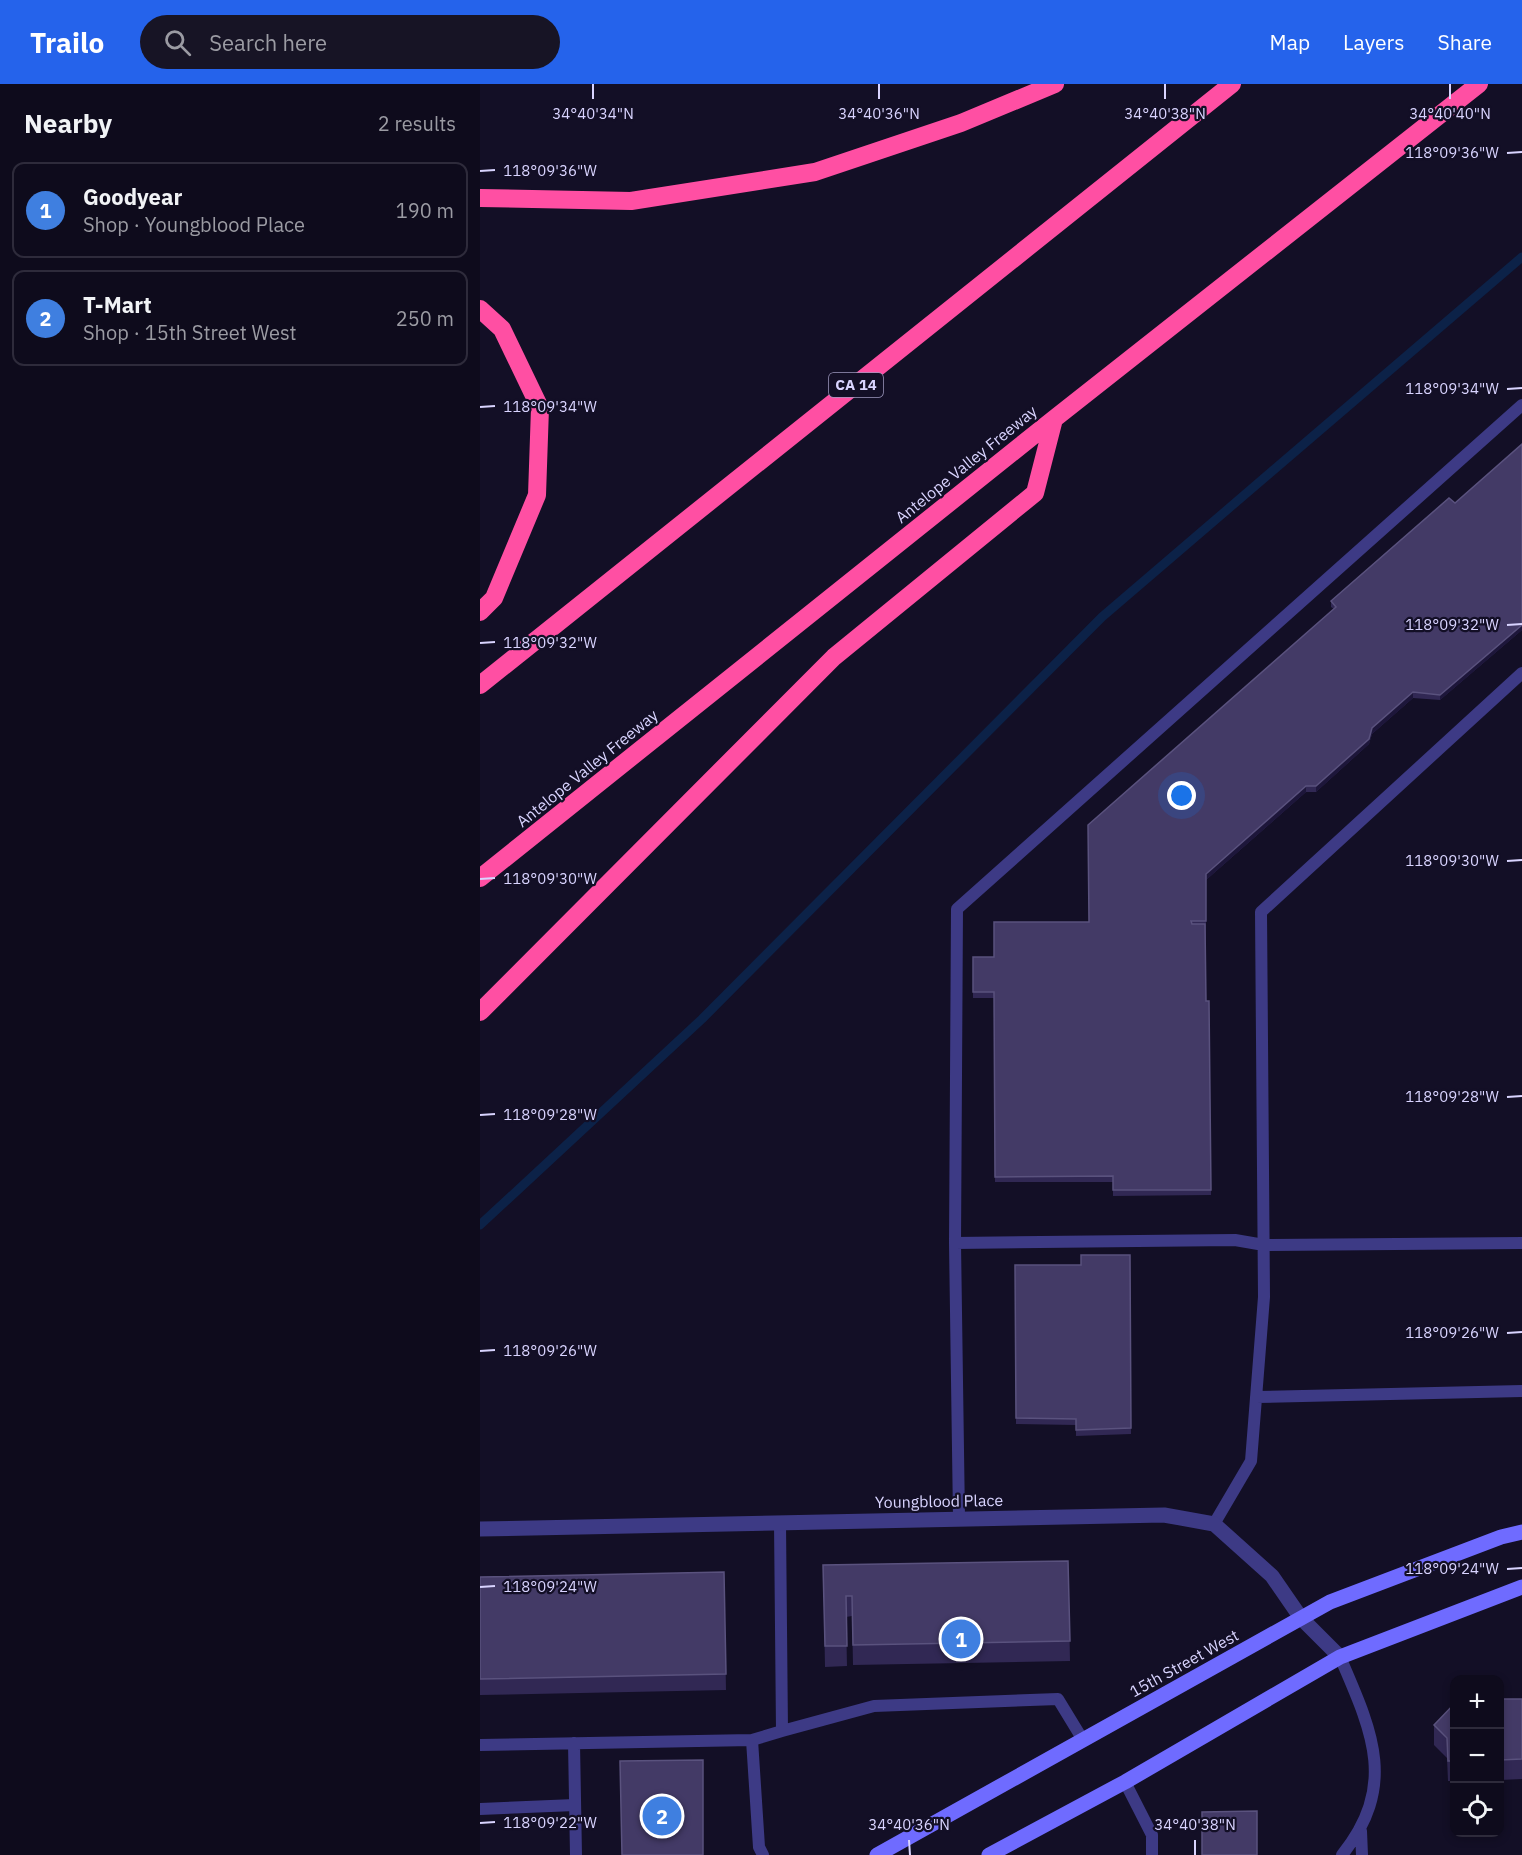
<!DOCTYPE html>
<html lang="en">
<head>
<meta charset="utf-8">
<style>
	body { margin:0; font-family:"IBM Plex Sans",sans-serif; background:#171425; color:#f1f3f6 }
	.controls { position:absolute; right:18px; bottom:18px; display:grid; overflow:hidden; border-radius:12px; box-shadow:0 3px 9px #0003 }
	.controls button { width:54px; height:54px; display:grid; place-items:center; padding:0; border:0; border-bottom:2px solid #2e2b3b; background:#0e0b1c; color:#f1f3f6; font:30px sans-serif }
	.you { position:absolute; left:702px; top:712px; width:21px; height:21px; margin:-15px; border:4px solid #fff; border-radius:50%; background:#1a73e8; box-shadow:0 0 0 9px #1a73e833 }
	.badge { display:grid; place-items:center; width:39px; height:39px; border-radius:50%; background:#2563eb; color:#fff; font-size:20px; font-weight:700 }
	.pin { position:absolute; translate:-50% -50%; border:3px solid #fff; box-shadow:0 2px 6px #0006 }
	.list { margin:0; padding:0; list-style:none }
	h2 { display:flex; justify-content:space-between; align-items:center; height:78px; margin:0; padding:0 24px; font-size:26px }
	h2 small { font-size:20px; font-weight:400; color:#9b9ba3 }
	.list li { display:grid; grid-template-columns:39px 1fr auto; gap:18px; align-items:center; box-sizing:border-box; height:96px; margin:0 12px 12px; padding:0 12px; border:2px solid #2e2b3b; border-radius:12px }
	.list b { display:block; font-size:22px; white-space:nowrap }
	.list p { margin:0; font-size:20px; white-space:nowrap; color:#9b9ba3 }
	.list em { font-size:20px; font-style:normal; color:#9b9ba3 }
	.icon { flex:none; width:33px; height:33px; fill:none; stroke:currentColor; stroke-width:2; stroke-linecap:round; stroke-linejoin:round }
	.map { position:relative; flex:none; width:1042px; height:1771px; overflow:hidden }
	header { display:flex; align-items:center; gap:36px; box-sizing:border-box; height:84px; padding:0 30px; background:#2563eb; color:#fff }
	header strong { font-size:28px }
	nav { display:flex; gap:33px; margin-inline-start:auto; font-size:21px }
	.search { width:420px; height:54px; background:#171425; display:flex; align-items:center; gap:15px; box-sizing:border-box; padding:0 21px; border-radius:33px; color:#9b9ba3; font-size:22px }
	main { display:flex }
	aside { flex:1; background:#0e0b1c }
	.map>svg:first-child { display:block }
</style>
</head>
<body>
<header>
<strong>Trailo</strong>
<div class="search"><svg class="icon" aria-label="search" viewBox="0 0 24 24"><circle cx="10" cy="10" r="6"/><path d="M15 15l6 6"/></svg>Search here</div>
<nav><a>Map</a><a>Layers</a><a>Share</a></nav>
</header>
<main>
<aside>
<h2>Nearby<small>2 results</small></h2>
<ul class="list">
<li><span class="badge" style="background:#3f7fe0">1</span><div><b>Goodyear</b><p>Shop · Youngblood Place</p></div><em>190 m</em></li>
<li><span class="badge" style="background:#3f7fe0">2</span><div><b>T-Mart</b><p>Shop · 15th Street West</p></div><em>250 m</em></li>
</ul>
</aside>
<div class="map">
<svg width="1042" height="1771" viewBox="0 0 1042 1771">
	<rect width="100%" height="100%" fill="#130f26"/>
	<g fill="none" stroke-linecap="round" stroke-linejoin="round">
		<path stroke="#0c2248" stroke-width="9" d="M0,1141l222,-206 400,-402 420,-360"/>
		<path stroke="#3d3a85" stroke-width="12" d="M475,1159l280,-3 29,5 258,-2
			M776,1313l266,-6
			M479,1434l-4,-275 2,-334 565,-504
			M734,1440l37,-63 13,-164 -3,-385 261,-239
			M860,1573c32,74 58,128 2,198
			M302,1647l92,-25 184,-7 25,41
			M272,1656l7,107 4,8
			M94,1659l2,112
			M0,1661l272,-5 30,-9 -2,-208
			M645,1698l27,53v20
			M0,1725l95,-4
			M881,1747l1,24"/>
		<path stroke="#3d3a85" stroke-width="15" d="M0,1445l684,-14 50,9 58,52 29,42 39,39"/>
		<path stroke="#6f6bff" stroke-width="15" d="M397,1771l453,-253 171,-65 21,-5
			M509,1771l136,-73 215,-125 182,-70"/>
		<path stroke="#ff4fa3" stroke-width="18" d="M0,114l151,3 184,-29 146,-49 94,-39
			M0,225l22,20 38,79 -3,87 -43,103 -14,14
			M0,601l752,-601
			M0,794l574,-459 425,-335
			M0,928l354,-355 201,-164 19,-74"/>
	</g>
	<path fill="#312854" d="M1042,360v186l-82,70 -27,-2 -41,36 -3,10 -53,48h-10l-100,88v121h3l2,194 -98,1v-14h-118l-1,-184h-21v-41h21l95,-35 245,-313 -3,-2v-6l124,-98z
		M650,1171l1,179 -55,2v-11l-60,-1 -1,-159h66z
		M588,1477l2,100 -217,4 -1,-49 -6,1 1,49 -22,1 -2,-102z
		M244,1488l2,118 -246,5v-118z
		M1020,1615h22v80l-22,1z
		M975,1619v78h-7l-1,-23 -13,-13v-20z"/>
	<path fill="#1d163a" d="M1042,541v5l-82,70v-5z
		M933,608v6l-41,36 -3,10 -53,48v-6l56,-58z
		M826,702v6l-100,88v-6z"/>
	<path fill="#433a66" stroke="#5a527e" stroke-width="1.5" d="M1042,360v181l-82,70 -27,-3 -41,36 -3,11 -53,47h-10l-100,88v47h-15l1,3h13l1,77h3l2,189h-98v-14l-118,1 -1,-185h-21v-35h21v-35h95l-1,-97 248,-218 -5,-6 118,-103 6,5z
		M601,1171h49l1,173 -55,2v-11l-60,-1 -1,-153h66z
		M588,1477l2,80 -217,4 -1,-49h-6l1,50h-22l-2,-81z
		M244,1488l2,102 -246,5v-102z
		M1020,1615h22v60l-22,1z
		M975,1619v58h-7l-1,-23 -13,-13z
		M223,1676v95h-81l-2,-94z
		M777,1727v44h-55v-43z"/>
	<path fill="none" stroke="#d9d4ff" stroke-width="2" d="M113,0v15M399,0v15M685,0v15M970,0v15M1027,69l15,-1M0,87l15,-1M1027,305l15,-1M0,323l15,-1M1027,541l15,-1M0,559l15,-1M1027,777l15,-1M0,795l15,-1M1027,1013l15,-1M0,1031l15,-1M1027,1249l15,-1M0,1267l15,-1M1027,1485l15,-1M0,1503l15,-1M0,1739l15,-1M429,1756l1,15M715,1756v15"/>
	<g text-anchor="middle" stroke-width="4.5" stroke-linejoin="round" paint-order="stroke">
		<rect fill="#130f26" stroke="#9e99be" stroke-width="1.5" x="349" y="289" width="54" height="24" rx="4.5"/>
		<g font-size="15" font-weight="bold" fill="#d9d4ff">
			<text x="376" y="306">CA 14</text>
		</g>
		<g font-size="16" fill="#d9d4ff" stroke="#130f26">
			<text transform="translate(486 380) rotate(-39)" y="6">Antelope Valley Freeway</text>
			<text transform="translate(107 684) rotate(-39)" y="6">Antelope Valley Freeway</text>
			<text transform="translate(459 1417) rotate(-1)" y="6">Youngblood Place</text>
			<text transform="translate(704 1579) rotate(-29)" y="6">15th Street West</text>
		</g>
	</g>
	<g font-size="15" text-anchor="middle" fill="#d9d4ff" stroke="#130f26" stroke-width="4.5" stroke-linejoin="round" paint-order="stroke">
		<text x="113" y="35">34°40'34"N</text>
		<text x="399" y="35">34°40'36"N</text>
		<text x="685" y="35">34°40'38"N</text>
		<text x="970" y="35">34°40'40"N</text>
		<text x="972" y="74">118°09'36"W</text>
		<text x="70" y="92">118°09'36"W</text>
		<text x="972" y="310">118°09'34"W</text>
		<text x="70" y="328">118°09'34"W</text>
		<text x="972" y="546">118°09'32"W</text>
		<text x="70" y="564">118°09'32"W</text>
		<text x="972" y="782">118°09'30"W</text>
		<text x="70" y="800">118°09'30"W</text>
		<text x="972" y="1018">118°09'28"W</text>
		<text x="70" y="1036">118°09'28"W</text>
		<text x="972" y="1254">118°09'26"W</text>
		<text x="70" y="1272">118°09'26"W</text>
		<text x="972" y="1490">118°09'24"W</text>
		<text x="70" y="1508">118°09'24"W</text>
		<text x="70" y="1744">118°09'22"W</text>
		<text x="429" y="1746">34°40'36"N</text>
		<text x="715" y="1746">34°40'38"N</text>
	</g>
</svg>
<div class="controls">
<button>+</button>
<button>−</button>
<button><svg class="icon" aria-label="locate" viewBox="0 0 24 24"><circle cx="12" cy="12" r="6"/><path d="M12 2v4M12 18v4M2 12h4M18 12h4"/></svg></button>
</div>
<div class="you"></div>
<div class="pin badge" style="left:481px;top:1555px;background:#3f7fe0">1</div>
<div class="pin badge" style="left:182px;top:1732px;background:#3f7fe0">2</div>
</div>
</main>
</body>
</html>
